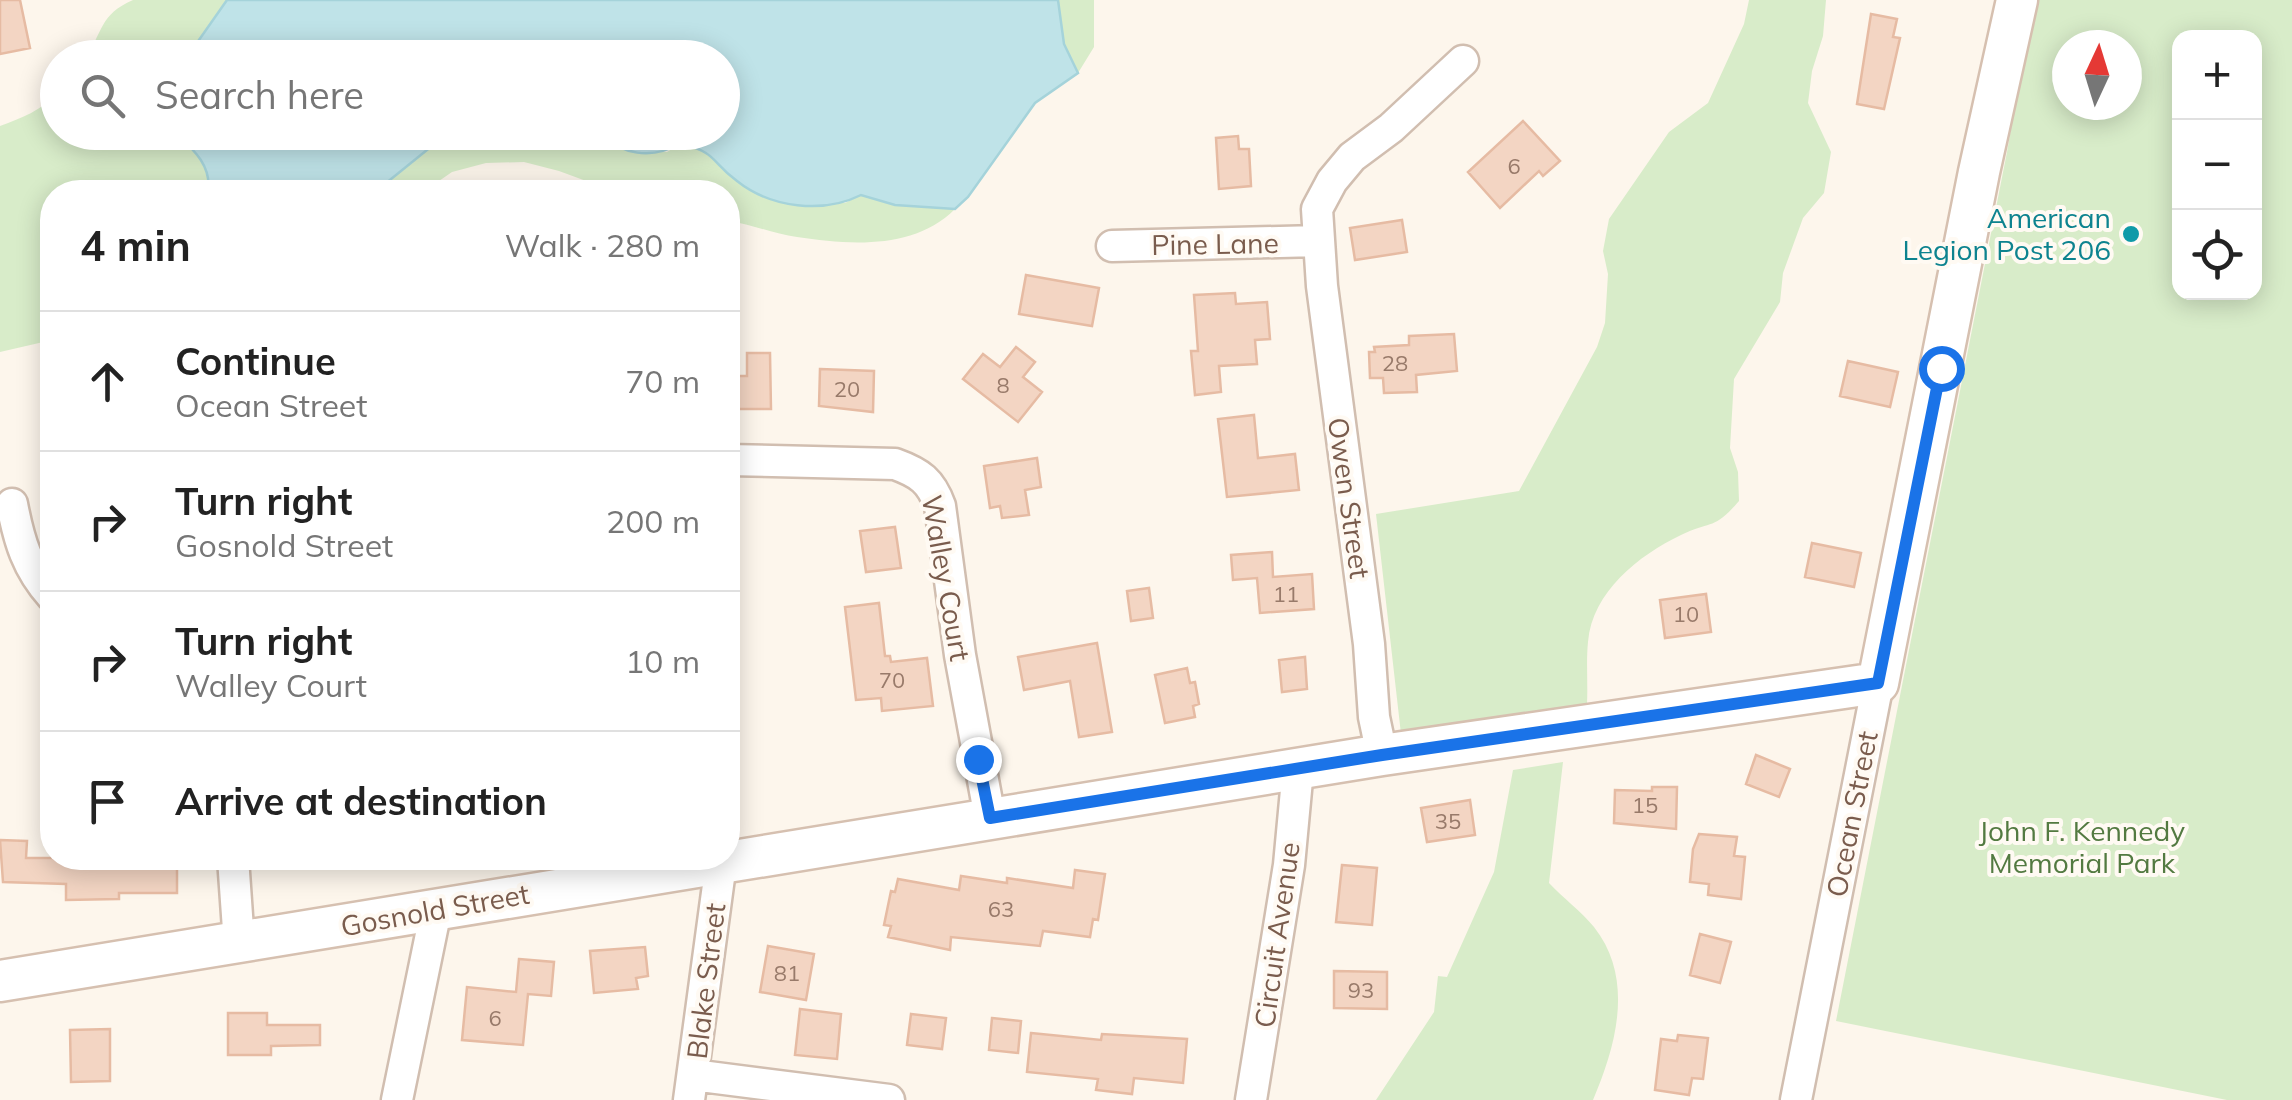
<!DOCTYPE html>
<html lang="en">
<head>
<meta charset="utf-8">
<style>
	body { margin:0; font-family:Mulish,sans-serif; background:#f2f2f2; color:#222 }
	.controls { position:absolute; right:30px; top:30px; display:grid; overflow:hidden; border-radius:20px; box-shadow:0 5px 25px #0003 }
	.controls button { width:90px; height:90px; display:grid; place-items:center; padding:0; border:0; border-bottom:2px solid #e0e0e0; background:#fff; color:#222; font:50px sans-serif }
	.compass { position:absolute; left:2052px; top:30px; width:90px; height:90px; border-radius:50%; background:#fff; box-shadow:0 5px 25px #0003; rotate:4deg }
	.stop { position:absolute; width:30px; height:30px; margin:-22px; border:8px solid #1a73e8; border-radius:50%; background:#fff }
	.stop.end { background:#1a73e8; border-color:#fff; box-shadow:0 2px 10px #0008 }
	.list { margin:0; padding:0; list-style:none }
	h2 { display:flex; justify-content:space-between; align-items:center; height:130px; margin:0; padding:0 40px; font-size:42px }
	h2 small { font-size:32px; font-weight:400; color:#767676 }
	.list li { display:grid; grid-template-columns:65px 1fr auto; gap:30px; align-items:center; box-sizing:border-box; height:140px; padding:0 40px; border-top:2px solid #e0e0e0 }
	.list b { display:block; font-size:38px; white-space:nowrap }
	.list p { margin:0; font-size:32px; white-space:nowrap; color:#767676 }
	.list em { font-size:32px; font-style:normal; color:#767676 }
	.icon { flex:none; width:55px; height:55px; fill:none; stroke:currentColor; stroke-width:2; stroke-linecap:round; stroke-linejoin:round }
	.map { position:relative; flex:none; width:2292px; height:1100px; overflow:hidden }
	.search { position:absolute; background:#fff; box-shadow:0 5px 25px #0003; left:40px; top:40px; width:700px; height:110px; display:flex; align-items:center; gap:25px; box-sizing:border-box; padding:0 35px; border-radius:55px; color:#767676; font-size:38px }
	.panel { position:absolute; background:#fff; box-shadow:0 5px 25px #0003; left:40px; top:180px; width:700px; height:690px; border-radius:40px }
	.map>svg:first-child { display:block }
</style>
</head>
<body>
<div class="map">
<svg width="2292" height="1100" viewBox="0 0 2292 1100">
	<rect width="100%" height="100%" fill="#fdf6ec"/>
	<path fill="#d8ecc9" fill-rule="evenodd" d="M133,0h94l-40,57 -102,1c19,-27 14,-43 48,-58z
		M1058,0h36v47l-16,26 -14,-29z
		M1749,0h77l-3,36 -11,35 -4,32 23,49 -7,41 -21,25 -20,55 -3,29 -46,77 -4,69 8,24 1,29c-26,30 -27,19 -58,34 -42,20 -89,57 -93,107 -2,20 0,42 -1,62l-186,30 -25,-220 143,-23 78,-144 8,-24 3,-49 -5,-23 6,-32 60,-87 39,-29 36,-79z
		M2033,0h259v1100h-65l-391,-79 171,-869zM2180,38h74v254h-74zM2067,45h60v60h-60z
		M57,93l1,39 118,1c18,17 36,33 32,59h-156v148l-52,12v-226c22,-8 42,-16 57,-33z
		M597,132l18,15 52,5 14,-9 27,8 30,32 107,20 16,-8 34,10 60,4c-41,41 -105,36 -158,28 -23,-3 -46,-13 -69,-16v-29h-112l-57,-21 -35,-9 -38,1 -34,9 -29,20h-48l73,-59z
		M1563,762l-14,121c14,15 32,28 45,44 41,52 22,119 -1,173h-217l58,-88 4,-36 9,1 47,-105 19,-102z"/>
	<path fill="#bfe3e8" stroke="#a5d3da" stroke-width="2.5" d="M227,0h831l6,44 14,29 -43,30 -67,94 -13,12 -60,-4 -34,-10c-38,19 -90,13 -124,-14 -27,-20 -18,-27 -56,-38 -31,18 -58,11 -84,-10l125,-1v-74l-535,-1z
		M176,133h272l-73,59h-167c4,-26 -14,-42 -32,-59z"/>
	<path fill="#f3d5c3" stroke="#e6bba3" stroke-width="2.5" d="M0,0h20l10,48 -30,6z
		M1871,14l26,5 -4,18 7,1 -16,71 -27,-5z
		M1523,121l37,40 -17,15 -4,-5 -39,37 -32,-36z
		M1238,136l1,13h10l2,37 -32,3 -3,-51z
		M1402,220l5,32 -52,8 -5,-32z
		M1026,275l73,13 -7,38 -73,-12z
		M1235,293l1,11 31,-2 3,37 -15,1 2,24 -38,2 2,26 -26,3 -4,-44h7l-4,-56z
		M1454,334l3,37 -41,4 1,17 -33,1 -1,-15h-13l-1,-26h6l-1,-5 35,-2v-9z
		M1016,347l19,15 -12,15 19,15 -24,30 -55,-43 20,-25 17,13z
		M747,353h23l1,56h-43v-33h19z
		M1848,361l50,11 -8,35 -50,-11z
		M820,369l54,2 -1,41 -54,-6z
		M1254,415l4,43 37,-4 4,36 -72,7 -9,-78z
		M1037,458l4,29 -16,3 4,25 -27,3 -2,-12 -10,2 -6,-42z
		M895,527l6,41 -35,4 -6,-41z
		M1812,543l49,10 -7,34 -49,-10z
		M1272,552l1,25 39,-3 2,35 -54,4 -3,-35 -24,2 -2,-25z
		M1149,588l4,30 -22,3 -4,-30z
		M1706,594l5,38 -46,6 -5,-38z
		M879,603l6,53h5l1,6 36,-4 6,48 -51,5 -1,-13 -25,2 -11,-93z
		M1097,643l15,89 -33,5 -9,-56 -46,9 -6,-33z
		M1305,657l2,32 -25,3 -3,-32z
		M1187,668l3,15 5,-1 4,22 -6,2 2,11 -30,6 -10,-48z
		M1756,755l34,14 -11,28 -33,-13z
		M1652,787h25l-1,42 -62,-6 1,-33 37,1z
		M1470,800l5,35 -48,7 -6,-34z
		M1699,834l38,3 -3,19 11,1 -4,42 -33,-4 1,-11 -19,-2 3,-33z
		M0,840l27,1 -1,17h151v35h-58v6l-53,1v-16l-63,-2z
		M1342,865l35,3 -5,57 -36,-3z
		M1075,870l30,4 -7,46 -5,-1 -3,18 -47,-6 -3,15 -89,-9 -1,13 -62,-13 3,-11 -7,-1 7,-34 4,1 3,-13 61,11 2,-14 46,7v-5l66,10z
		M1700,934l31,8 -11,41 -30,-8z
		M768,946l46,8 -8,46 -46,-8z
		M645,947l3,29 -12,2 2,11 -44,4 -4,-42z
		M519,959l35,3 -3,34 -23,-2 -5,51 -61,-5 5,-53 49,5z
		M1334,971l53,1v37l-53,-1z
		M800,1009l41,5 -4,45 -42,-4z
		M228,1013h39v12h53v20l-49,1v9h-43z
		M911,1014l35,4 -4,31 -35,-4z
		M992,1018l29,3 -3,32 -29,-3z
		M110,1029v52l-39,1 -1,-52z
		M1031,1033l70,7 1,-6 85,5 -4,44 -49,-5 -2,16 -36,-4 2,-11 -71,-7z
		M1678,1035l30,3 -5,41 -11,-1 -3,17 -34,-5 6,-51 16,2z"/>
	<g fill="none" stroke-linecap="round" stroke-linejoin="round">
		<g stroke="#d1beb0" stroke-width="35">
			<path id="street" d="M1112,246l206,-5
				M728,460l167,4c25,9 36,17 45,42l20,149 30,163
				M12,504c7,37 15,64 40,92
				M1382,755l-8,-38 -5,-73 -47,-358 -5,-77 15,-28 20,-24 39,-29 72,-67
				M233,858l6,86
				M693,1075l196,25
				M397,1100l39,-190
				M689,1100l32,-237
				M1251,1100l38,-235 9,-96
				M1796,1100l82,-417"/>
		</g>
		<g stroke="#d6c0b0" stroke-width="45">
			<path id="secondary" d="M0,981l1382,-226 496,-72 101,-511 38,-172"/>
		</g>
		<use href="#street" stroke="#fff" stroke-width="30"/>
		<use href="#secondary" stroke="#fff" stroke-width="40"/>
	</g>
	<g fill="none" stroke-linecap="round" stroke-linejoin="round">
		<path stroke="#1a73e8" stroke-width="12" d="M978,759l12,59 392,-63 496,-72 63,-315"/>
	</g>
	<circle fill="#0f9aa8" stroke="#fffaf3" stroke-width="4" cx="2131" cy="234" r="10"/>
	<g text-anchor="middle" stroke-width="8" stroke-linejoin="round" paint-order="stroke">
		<g font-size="22" fill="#987a6a">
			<text x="1514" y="174">6</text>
			<text x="1395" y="371">28</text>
			<text x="1003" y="393">8</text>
			<text x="847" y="397">20</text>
			<text x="1286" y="602">11</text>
			<text x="1686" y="622">10</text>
			<text x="892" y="688">70</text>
			<text x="1645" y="813">15</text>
			<text x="1448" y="829">35</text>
			<text x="1001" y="917">63</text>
			<text x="787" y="981">81</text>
			<text x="1361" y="998">93</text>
			<text x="495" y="1026">6</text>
		</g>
		<g font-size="28" fill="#0d838f" stroke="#fffaf3" text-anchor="end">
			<text x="2111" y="228">American<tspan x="2111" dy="32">Legion Post 206</tspan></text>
		</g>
		<g font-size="28" fill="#7a5c4d" stroke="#fffaf3">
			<text transform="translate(1215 244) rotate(-1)" y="10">Pine Lane</text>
			<text transform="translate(1349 498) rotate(82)" y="10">Owen Street</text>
			<text transform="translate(946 578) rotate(80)" y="10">Walley Court</text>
			<text transform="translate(1852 814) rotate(-79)" y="10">Ocean Street</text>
			<text transform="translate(435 910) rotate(-10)" y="10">Gosnold Street</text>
			<text transform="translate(1277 935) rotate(-82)" y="10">Circuit Avenue</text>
			<text transform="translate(706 981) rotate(-83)" y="10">Blake Street</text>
		</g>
		<g font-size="28" fill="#537a41" stroke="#fffaf3">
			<text x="2082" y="841">John F. Kennedy<tspan x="2082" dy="32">Memorial Park</tspan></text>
		</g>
	</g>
</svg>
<div class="controls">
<button>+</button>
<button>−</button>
<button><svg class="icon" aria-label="locate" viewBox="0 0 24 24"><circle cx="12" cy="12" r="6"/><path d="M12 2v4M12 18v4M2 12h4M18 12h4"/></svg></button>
</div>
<svg class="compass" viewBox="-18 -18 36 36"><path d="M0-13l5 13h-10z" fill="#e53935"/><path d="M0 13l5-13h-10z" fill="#767676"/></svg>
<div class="stop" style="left:1941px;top:368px"></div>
<div class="stop end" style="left:978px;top:759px"></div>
<div class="search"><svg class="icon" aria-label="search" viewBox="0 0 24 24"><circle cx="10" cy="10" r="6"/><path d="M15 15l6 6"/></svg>Search here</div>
<section class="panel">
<h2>4 min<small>Walk · 280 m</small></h2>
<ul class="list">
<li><svg class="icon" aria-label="ahead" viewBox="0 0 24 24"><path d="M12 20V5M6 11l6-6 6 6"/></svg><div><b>Continue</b><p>Ocean Street</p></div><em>70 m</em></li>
<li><svg class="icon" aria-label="right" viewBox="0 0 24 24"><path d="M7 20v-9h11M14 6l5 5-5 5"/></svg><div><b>Turn right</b><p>Gosnold Street</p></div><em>200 m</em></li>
<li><svg class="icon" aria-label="right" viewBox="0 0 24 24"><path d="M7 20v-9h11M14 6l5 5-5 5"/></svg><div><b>Turn right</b><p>Walley Court</p></div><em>10 m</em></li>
<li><svg class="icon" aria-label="arrive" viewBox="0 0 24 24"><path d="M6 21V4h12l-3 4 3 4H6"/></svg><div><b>Arrive at destination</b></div></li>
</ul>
</section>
</div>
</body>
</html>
